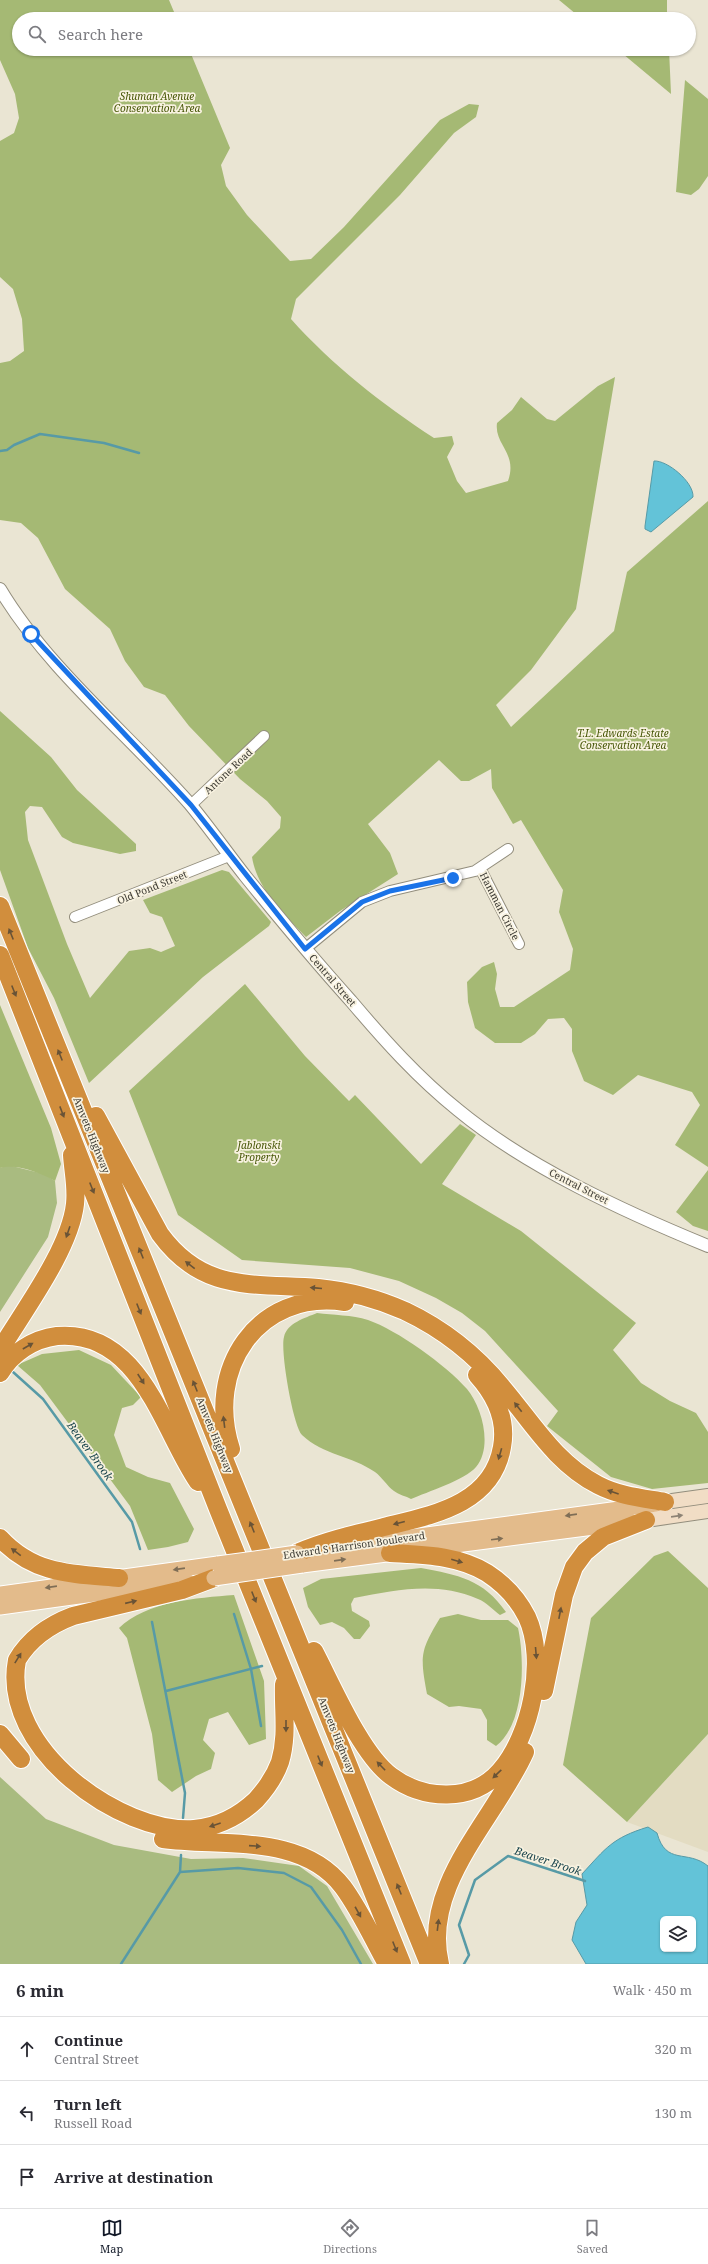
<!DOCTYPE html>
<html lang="en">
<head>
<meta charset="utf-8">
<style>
	body { margin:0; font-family:"Noto Serif",serif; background:#f7f7f7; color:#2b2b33 }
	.controls { position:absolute; right:12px; bottom:12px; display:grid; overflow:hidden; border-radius:6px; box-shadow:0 1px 3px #0004 }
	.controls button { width:36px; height:36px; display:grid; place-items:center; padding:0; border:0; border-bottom:1px solid #e1e1e2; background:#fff; color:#2b2b33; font:20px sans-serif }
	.stop { position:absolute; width:12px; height:12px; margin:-9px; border:3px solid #1a73e8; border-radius:50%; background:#fff }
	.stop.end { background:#1a73e8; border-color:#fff; box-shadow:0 1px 4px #0008 }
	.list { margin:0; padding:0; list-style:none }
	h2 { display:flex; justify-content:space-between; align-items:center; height:52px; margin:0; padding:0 16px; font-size:17px }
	h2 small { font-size:13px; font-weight:400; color:#7c7c81 }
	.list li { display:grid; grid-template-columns:26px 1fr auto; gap:12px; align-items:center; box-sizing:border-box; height:64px; padding:0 16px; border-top:1px solid #e1e1e2 }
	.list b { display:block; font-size:15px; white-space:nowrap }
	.list p { margin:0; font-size:13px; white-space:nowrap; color:#7c7c81 }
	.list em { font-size:13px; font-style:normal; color:#7c7c81 }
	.icon { flex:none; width:22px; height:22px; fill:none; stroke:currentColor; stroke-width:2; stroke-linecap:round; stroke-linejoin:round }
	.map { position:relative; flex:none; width:708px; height:1964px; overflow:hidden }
	.search { position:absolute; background:#fff; box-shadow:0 1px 3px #0004; left:12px; right:12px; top:12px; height:44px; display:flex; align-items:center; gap:10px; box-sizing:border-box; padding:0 14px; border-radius:22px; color:#7c7c81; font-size:15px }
	.sheet { height:244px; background:#fff }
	nav { display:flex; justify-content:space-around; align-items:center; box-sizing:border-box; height:56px; border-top:1px solid #e1e1e2; background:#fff; font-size:11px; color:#7c7c81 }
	nav a { display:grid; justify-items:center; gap:2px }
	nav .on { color:#111827 }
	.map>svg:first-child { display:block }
</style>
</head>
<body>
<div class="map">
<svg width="708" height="1964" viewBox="0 0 708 1964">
	<rect width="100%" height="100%" fill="#eae5d3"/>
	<path fill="#e3dcc2" d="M708,1734v118l-81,-30z"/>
	<path fill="#a9bb80" d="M8,1165l36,9 11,7 2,22 -9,34 -48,75v-144z
		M0,1777l46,42 68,26 77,14 52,-1 56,8 28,20 46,78h-373z"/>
	<path fill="#a5b974" d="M0,0h169l8,19h-158v30h170l41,99 -9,17 5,21 21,29 43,46 21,-2 33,-32 96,-107 29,-16 10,1 -3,12 -22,16 -54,62 -104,104 -5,20c40,45 92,86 143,119l18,-2 2,8 -7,13 10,24 9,12 42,-12c10,-28 -14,-36 -11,-58l15,-13 9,-13 26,22 8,2 43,-35 17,-9 -39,232 -45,61 -35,35 15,22 103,-96 13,-59 81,-71v666l-33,-22 25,-40 -8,-13 -54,-17 -25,20 -29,-14 -12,-30v-22l-8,-11 -16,1 -13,15 -14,9h-26l-20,-15 -7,-26 -1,-20 15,-15 12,-5 3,12 -2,15 5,18h14l56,-37 3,-21 -14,-37 4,-22 -42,-70 -8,4 -21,-36 -1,-19 -22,12h-8l-22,-21 -71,64 22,29 8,21 -58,37 -34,26c-21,-22 -49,-48 -54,-80l28,-29 1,-11 -14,-16 -27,-22 -51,-53 -24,-31 -21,-8 -19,-26 -15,-32 -45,-40 -27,-51 -17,-15 -21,-3v-157l10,-2 14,-10 -2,-32 -9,-30 -13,-12v-136l14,-8 5,-15 -4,-24 -15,-34z
		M559,0h108v19h-85z
		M617,49h52l2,45z
		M685,80l23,19v77l-9,13 -8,6 -15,-3z
		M0,711l51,46 26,33 59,54v7l-16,3 -47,-11 -11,-6 -20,-30 -12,-1 -5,6 3,28 39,104 23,54 39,-47 21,-3 11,4 14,-6 -13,-29 -12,-4 -7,-13 79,-30 7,2 42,50 -2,4 -66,51 -114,106 -35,-85 -26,-50 -28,-78z
		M245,984l60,72 44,45 6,-6 66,69 39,-40 16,11 -34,49 79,47 115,92 -23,27 28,33 29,18 26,12 12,19v51l-56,6 -41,-12 -64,-51 11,-15 -73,-80 -23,-18 -26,-15 -37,-17 -49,-13 -108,-8 -64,-45 -49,-124z
		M0,1005l51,123 10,36 -6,17c-14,-8 -39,-18 -55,-13z
		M708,1170v61l-15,-5 -17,-14z
		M317,1313c16,2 35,2 51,7 29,10 78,45 99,69 15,18 26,58 9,78 -11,13 -49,25 -65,32 -5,-3 -12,-4 -17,-8 -7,-5 -12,-14 -19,-19 -23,-16 -52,-17 -73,-37 -9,-9 -22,-85 -18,-98 3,-14 21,-19 33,-24z
		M79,1350l32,15 30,32 -8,8 -11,3 -8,27 12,32 22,10 22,6 24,46 -6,13 -20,5 -20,3 -18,-44 -90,-121 -23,-20 25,-11z
		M668,1551l40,37v146l-81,88 -64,-57 28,-147 63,-62z
		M421,1568c37,7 62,11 85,44l-6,3c-7,-5 -14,-13 -22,-16 -42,-18 -81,-9 -124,-1l-3,6 1,7 17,10 1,5 -10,13h-6l-10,-11 -12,-6 -12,3 -12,-18 -5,-19 18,-9z
		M234,1595l30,86 2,58 -17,6 -21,-33 -19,7 -6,21 12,13 -4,16 -15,7 -24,16 -14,-12 -6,-46 -25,-96 -8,-10c28,-27 78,-30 115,-33z
		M458,1614l23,6h27l10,8c7,32 7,96 -22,118l-9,-6v-20l-6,-11 -22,-3 -10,1 -22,-13c-7,-38 -7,-43 13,-76z"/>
	<path fill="#63c3d8" stroke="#579aa6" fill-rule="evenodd" d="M654,461c13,-1 40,21 39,36l-42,35 -6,-3v-3z
		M648,1827l9,6c9,33 30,16 51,33v98h-122l-14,-24 4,-18 11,-17 -5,-31c24,-26 30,-36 66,-47zM663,1919h30v30h-30z"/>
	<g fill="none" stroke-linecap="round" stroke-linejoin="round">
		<path stroke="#579aa6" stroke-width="2.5" d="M0,451l7,-1 7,-5 26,-11 64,9 35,10
			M13,1372l30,27 89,123 8,27
			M234,1614l17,55 10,57
			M152,1622l33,171 -2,25
			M166,1691l96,-25
			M180,1872l58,-4 46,5 27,14 31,43 19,34
			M180,1872l1,-17
			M121,1964l59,-92
			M464,1964l5,-9 -10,-30 16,-45 33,-24 77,25"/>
		<g stroke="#938e7d" stroke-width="12">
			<path id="minor" d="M191,805l73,-69
				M480,868l39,76
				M75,917l154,-61
				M305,949l57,-47 28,-11 85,-20 33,-22"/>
		</g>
		<g stroke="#938e7d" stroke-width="14">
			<path id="tertiary" d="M0,589c47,79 128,145 189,214 20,24 38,50 57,74 34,42 69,84 105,124 33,39 67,77 107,109 69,57 167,102 250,136"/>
		</g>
		<g stroke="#938e7d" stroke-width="16">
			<path id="secondary" d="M665,1502l43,-6
				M646,1520l62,-9"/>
		</g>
		<g stroke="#fff" stroke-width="17">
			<path id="primary" d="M323,1549l333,-45
				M302,1565l330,-43
				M0,1594l218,-30
				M0,1607l187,-26"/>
		</g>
		<g stroke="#fff" stroke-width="20">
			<path id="motorway" d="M0,906l429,1058
				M0,955l218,554 184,455
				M96,1116l64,118c43,59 93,49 158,54 29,3 60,11 87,23 38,18 70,43 97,76 30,35 53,76 96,98 21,11 44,13 67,17
				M0,1350c24,-40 70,-101 75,-146 2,-17 -2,-33 -3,-49
				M0,1373c12,-20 33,-34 57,-37 83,-7 105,93 141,146
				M231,1449c-26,-79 26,-160 114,-147
				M0,1538c34,37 73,36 119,40
				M297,1553c28,-12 58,-19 87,-26 48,-12 108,-22 118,-80 5,-27 -7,-52 -25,-72
				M214,1578l-32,12 -109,26c-24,9 -43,22 -56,44 -17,89 104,174 177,169 23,-2 45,-13 62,-29 10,-11 19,-24 24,-38 8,-27 3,-51 4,-78
				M314,1651c18,34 47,103 77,125 32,24 81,27 109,-5 31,-35 47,-111 27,-154 -9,-18 -23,-33 -40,-44 -29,-18 -64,-18 -97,-20
				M544,1691l20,-96 10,-28 11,-15 18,-15 43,-17
				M0,1734l21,25
				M163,1839c60,8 139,-6 180,48 17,23 30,52 44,77
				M440,1964c-19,-79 55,-145 85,-212"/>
		</g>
		<use href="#minor" stroke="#fff" stroke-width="10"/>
		<use href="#tertiary" stroke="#fff" stroke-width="12"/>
		<use href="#secondary" stroke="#f1ddc5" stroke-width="14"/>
		<use href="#primary" stroke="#e3bb8b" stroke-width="15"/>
		<use href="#motorway" stroke="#d18e3d" stroke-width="18"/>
		<g stroke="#fff" stroke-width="17" stroke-linecap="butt">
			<path id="primary-bridge" d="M218,1564l79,-11
				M214,1578l88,-13"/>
		</g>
		<use href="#primary-bridge" stroke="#e3bb8b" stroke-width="15"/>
	</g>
	<defs><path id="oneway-solid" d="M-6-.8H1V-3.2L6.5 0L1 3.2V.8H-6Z"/></defs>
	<g fill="#695336">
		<use href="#oneway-solid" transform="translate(11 934) rotate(-112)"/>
		<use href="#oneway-solid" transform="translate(14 991) rotate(68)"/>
		<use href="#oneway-solid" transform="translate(60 1055) rotate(-112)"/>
		<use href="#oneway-solid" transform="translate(62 1112) rotate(69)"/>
		<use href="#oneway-solid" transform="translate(92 1188) rotate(68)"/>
		<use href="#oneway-solid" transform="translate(68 1232) rotate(109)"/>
		<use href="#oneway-solid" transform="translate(141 1253) rotate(-112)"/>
		<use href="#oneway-solid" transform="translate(190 1265) rotate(-142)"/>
		<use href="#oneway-solid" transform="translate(316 1288) rotate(-175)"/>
		<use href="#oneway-solid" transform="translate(139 1309) rotate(68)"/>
		<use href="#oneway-solid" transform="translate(28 1346) rotate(-30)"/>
		<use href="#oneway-solid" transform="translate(141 1379) rotate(57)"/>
		<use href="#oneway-solid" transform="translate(195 1386) rotate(-112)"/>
		<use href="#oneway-solid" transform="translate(518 1407) rotate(-128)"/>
		<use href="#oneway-solid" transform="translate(224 1422) rotate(-97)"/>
		<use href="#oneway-solid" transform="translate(500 1454) rotate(106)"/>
		<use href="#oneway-solid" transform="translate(613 1492) rotate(-161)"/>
		<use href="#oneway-solid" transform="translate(399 1523) rotate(166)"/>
		<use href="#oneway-solid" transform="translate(252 1527) rotate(-112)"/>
		<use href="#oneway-solid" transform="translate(16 1552) rotate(-143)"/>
		<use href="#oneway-solid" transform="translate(457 1561) rotate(16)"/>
		<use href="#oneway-solid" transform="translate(254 1597) rotate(68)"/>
		<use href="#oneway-solid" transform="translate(131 1602) rotate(-13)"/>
		<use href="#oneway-solid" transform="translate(560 1613) rotate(-79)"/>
		<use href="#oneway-solid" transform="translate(536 1653) rotate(85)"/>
		<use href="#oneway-solid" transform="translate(18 1658) rotate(-58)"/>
		<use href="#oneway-solid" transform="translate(286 1726) rotate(90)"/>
		<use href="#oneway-solid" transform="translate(320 1761) rotate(68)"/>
		<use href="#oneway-solid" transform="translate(381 1766) rotate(-134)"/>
		<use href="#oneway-solid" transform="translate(497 1774) rotate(136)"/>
		<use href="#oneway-solid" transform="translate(215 1825) rotate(161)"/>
		<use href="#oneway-solid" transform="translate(255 1846) rotate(4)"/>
		<use href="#oneway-solid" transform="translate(399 1889) rotate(-112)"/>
		<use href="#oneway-solid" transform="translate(358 1912) rotate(61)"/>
		<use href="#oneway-solid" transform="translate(438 1925) rotate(-83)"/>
		<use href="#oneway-solid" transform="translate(395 1947) rotate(68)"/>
	</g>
	<g fill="#7f6e56">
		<use href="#oneway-solid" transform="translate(571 1515) rotate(172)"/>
		<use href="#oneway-solid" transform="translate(497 1539) rotate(-7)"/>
		<use href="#oneway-solid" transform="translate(340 1560) rotate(-8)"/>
		<use href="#oneway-solid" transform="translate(179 1569) rotate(172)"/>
		<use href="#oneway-solid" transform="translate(51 1587) rotate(172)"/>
	</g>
	<use fill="#8d8375" href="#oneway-solid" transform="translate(677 1516) rotate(-8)"/>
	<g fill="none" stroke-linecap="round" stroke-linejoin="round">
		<path stroke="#1a73e8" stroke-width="5" d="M31,634l160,171 114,144 57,-47 28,-11 63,-13"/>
	</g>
	<g text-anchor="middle" stroke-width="3.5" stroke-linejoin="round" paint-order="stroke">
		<g font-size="10" font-style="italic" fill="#475707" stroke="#f8f2e0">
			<text x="157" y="100">Shuman Avenue<tspan x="157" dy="12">Conservation Area</tspan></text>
			<text x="623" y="737">T.L. Edwards Estate<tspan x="623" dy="12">Conservation Area</tspan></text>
			<text x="259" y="1149">Jablonski<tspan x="259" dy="12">Property</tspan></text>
		</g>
		<g font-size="10" fill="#3c3a33" stroke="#f8f2e0">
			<text transform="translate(228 771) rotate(-43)" y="4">Antone Road</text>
			<text transform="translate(152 887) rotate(-22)" y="4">Old Pond Street</text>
			<text transform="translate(500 906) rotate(63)" y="4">Hamman Circle</text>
			<text transform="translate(333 980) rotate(49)" y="4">Central Street</text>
			<text transform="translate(92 1135) rotate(68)" y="4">Amvets Highway</text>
			<text transform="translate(579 1186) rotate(27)" y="4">Central Street</text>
			<text transform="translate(215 1435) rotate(68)" y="4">Amvets Highway</text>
			<text transform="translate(354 1545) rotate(-8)" y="4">Edward S Harrison Boulevard</text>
			<text transform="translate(337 1735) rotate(68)" y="4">Amvets Highway</text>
		</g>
		<g font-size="11" font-style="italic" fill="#133f48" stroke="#f8f2e0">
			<text transform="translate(90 1451) rotate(54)" y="4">Beaver Brook</text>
			<text transform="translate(548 1861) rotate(18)" y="4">Beaver Brook</text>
		</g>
	</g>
</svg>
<div class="controls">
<button><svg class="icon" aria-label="layers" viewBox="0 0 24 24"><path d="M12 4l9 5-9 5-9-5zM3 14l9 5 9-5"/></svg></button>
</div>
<div class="stop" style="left:31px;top:634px"></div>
<div class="stop end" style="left:453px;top:878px"></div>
<div class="search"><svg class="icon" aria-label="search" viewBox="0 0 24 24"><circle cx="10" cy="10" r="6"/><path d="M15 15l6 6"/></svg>Search here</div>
</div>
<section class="sheet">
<h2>6 min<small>Walk · 450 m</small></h2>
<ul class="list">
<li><svg class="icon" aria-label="ahead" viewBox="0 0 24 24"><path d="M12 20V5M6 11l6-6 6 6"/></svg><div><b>Continue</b><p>Central Street</p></div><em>320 m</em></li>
<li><svg class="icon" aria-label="left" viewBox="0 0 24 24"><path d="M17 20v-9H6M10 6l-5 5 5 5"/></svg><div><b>Turn left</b><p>Russell Road</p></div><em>130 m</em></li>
<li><svg class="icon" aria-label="arrive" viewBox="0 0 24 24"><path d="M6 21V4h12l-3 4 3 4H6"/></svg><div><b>Arrive at destination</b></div></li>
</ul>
</section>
<nav>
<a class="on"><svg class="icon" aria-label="map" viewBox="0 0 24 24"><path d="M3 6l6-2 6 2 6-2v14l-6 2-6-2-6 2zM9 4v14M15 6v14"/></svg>Map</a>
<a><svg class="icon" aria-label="directions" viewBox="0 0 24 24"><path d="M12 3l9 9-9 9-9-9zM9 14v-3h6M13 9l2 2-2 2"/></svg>Directions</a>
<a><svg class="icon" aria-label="saved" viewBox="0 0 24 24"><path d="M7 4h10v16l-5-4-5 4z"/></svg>Saved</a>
</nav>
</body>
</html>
